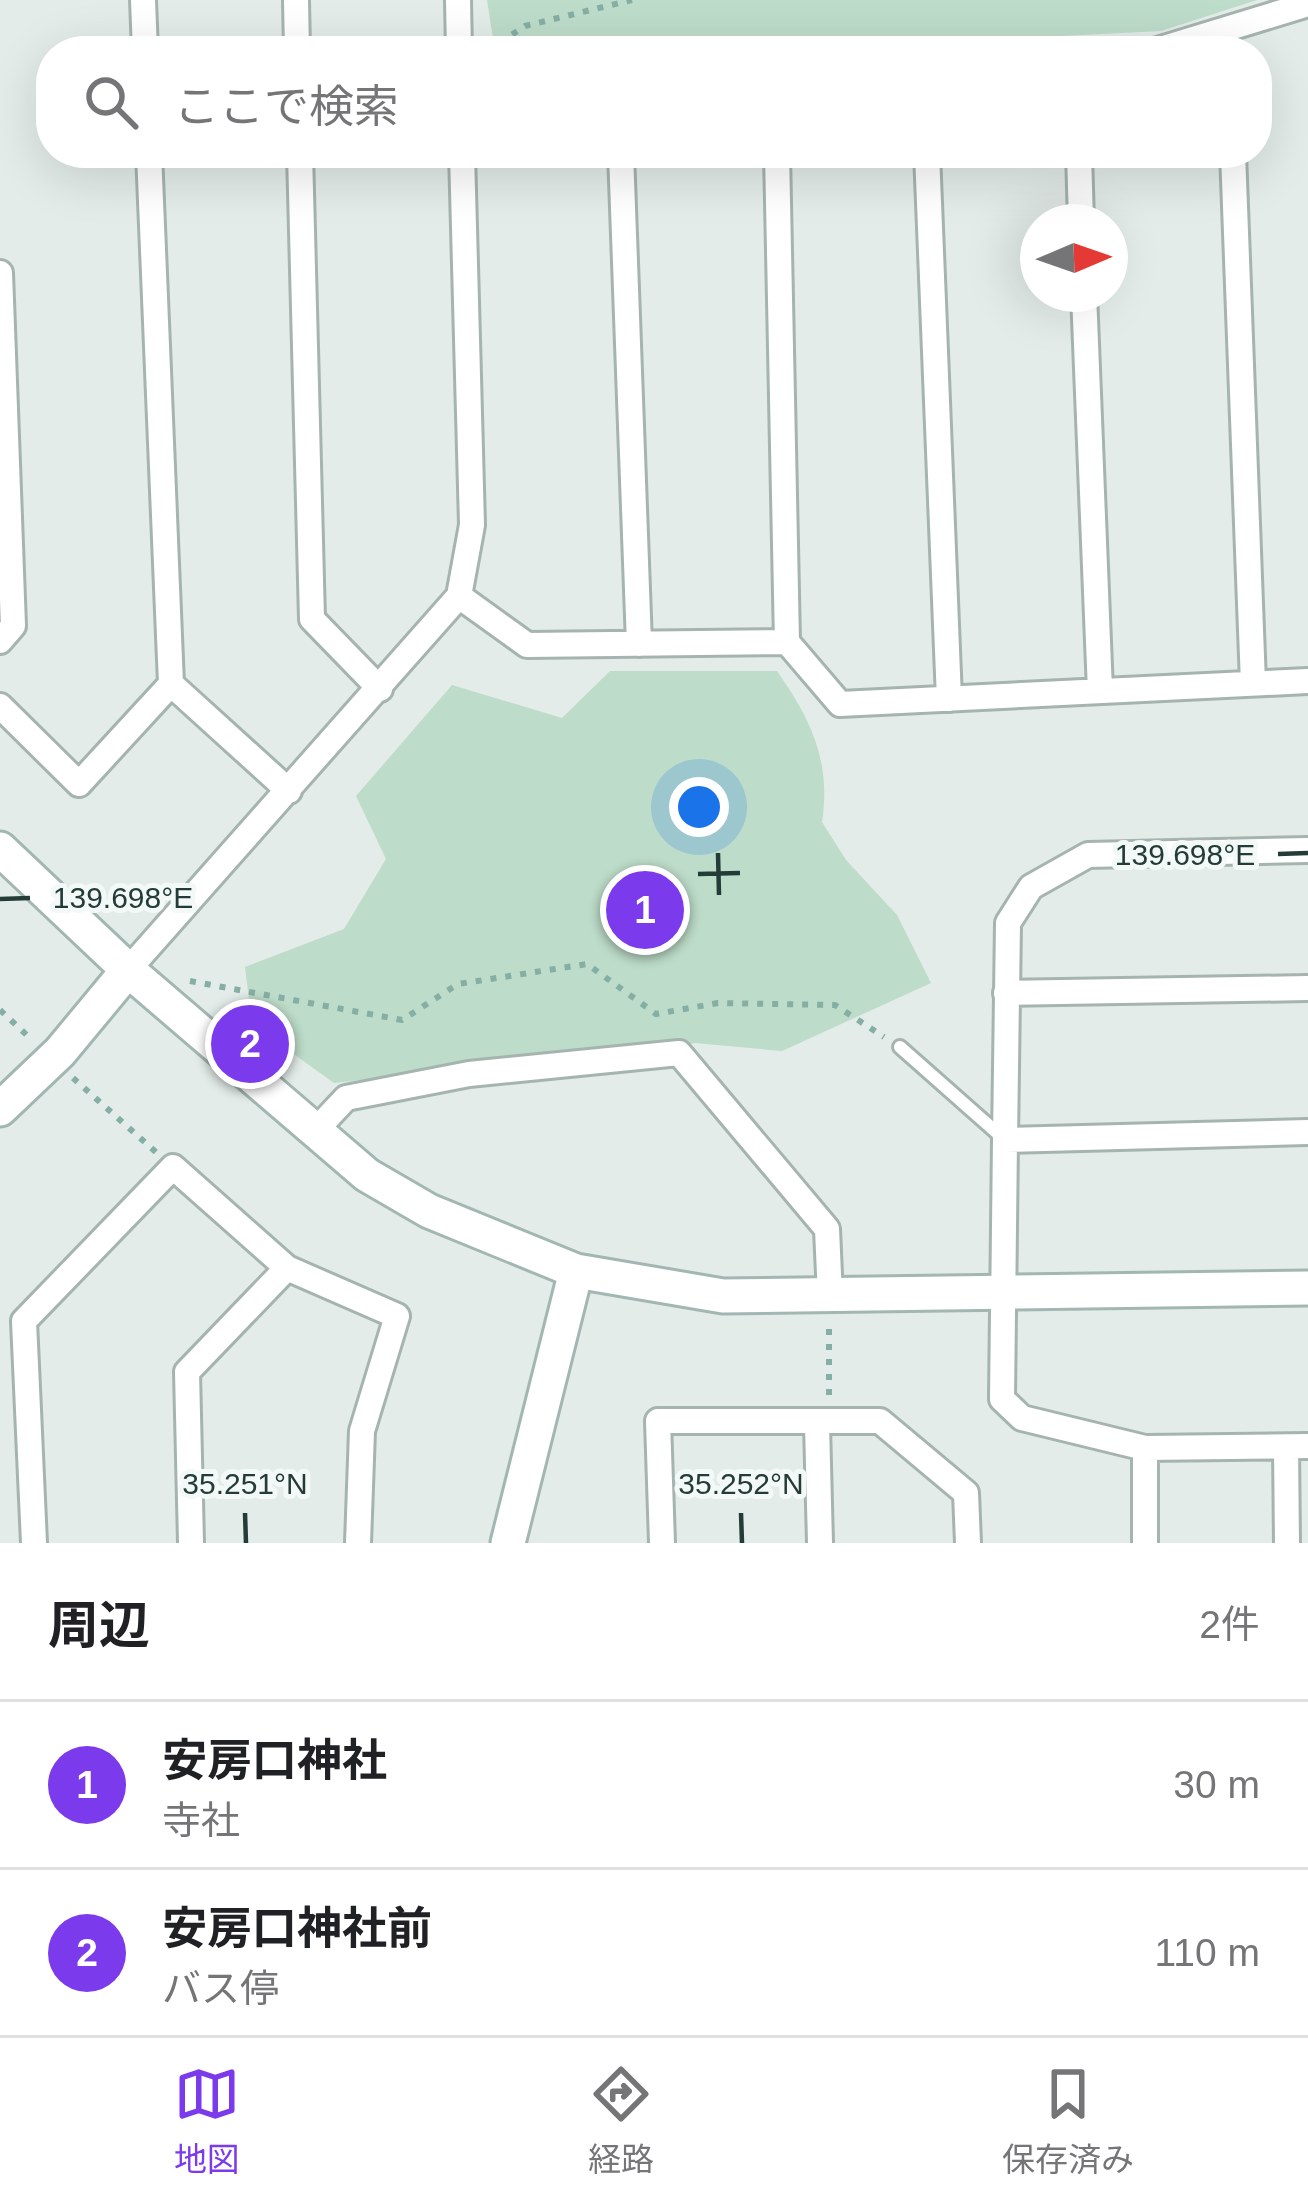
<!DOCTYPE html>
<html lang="ja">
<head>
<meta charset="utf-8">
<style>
	body { margin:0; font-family:Helvetica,"Noto Sans JP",sans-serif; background:#f2f2f2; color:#202124 }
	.compass { position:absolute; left:1020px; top:204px; width:108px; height:108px; border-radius:50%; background:#fff; box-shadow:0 12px 48px #0002; rotate:88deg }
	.you { position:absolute; left:699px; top:807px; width:42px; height:42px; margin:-30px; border:9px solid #fff; border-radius:50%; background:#1a73e8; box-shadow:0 0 0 18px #1a73e833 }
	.badge { display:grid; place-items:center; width:78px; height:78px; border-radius:50%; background:#7c3aed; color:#fff; font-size:39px; font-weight:700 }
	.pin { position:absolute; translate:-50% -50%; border:6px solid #fff; box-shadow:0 3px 12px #0006 }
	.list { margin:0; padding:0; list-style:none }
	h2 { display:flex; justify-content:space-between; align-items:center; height:156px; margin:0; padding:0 48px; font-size:51px }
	h2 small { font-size:39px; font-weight:400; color:#757577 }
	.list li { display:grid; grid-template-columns:78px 1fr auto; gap:36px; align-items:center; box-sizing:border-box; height:168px; padding:0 48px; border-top:3px solid #e0e0e0 }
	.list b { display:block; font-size:45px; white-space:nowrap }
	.list p { margin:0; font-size:39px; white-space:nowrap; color:#757577 }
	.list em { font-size:39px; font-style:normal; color:#757577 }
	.icon { flex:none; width:66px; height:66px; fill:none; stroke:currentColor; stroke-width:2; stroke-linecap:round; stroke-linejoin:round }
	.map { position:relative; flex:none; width:1308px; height:1543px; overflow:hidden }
	.search { position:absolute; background:#fff; box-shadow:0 12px 48px #0002; left:36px; right:36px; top:36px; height:132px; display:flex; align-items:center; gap:30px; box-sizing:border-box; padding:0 42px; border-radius:48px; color:#757577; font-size:45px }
	.sheet { height:492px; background:#fff }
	nav { display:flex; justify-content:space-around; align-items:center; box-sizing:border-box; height:168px; border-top:3px solid #e0e0e0; background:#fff; font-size:33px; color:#757577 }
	nav a { display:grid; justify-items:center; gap:6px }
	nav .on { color:#7c3aed }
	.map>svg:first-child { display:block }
</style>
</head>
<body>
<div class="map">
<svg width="1308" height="1543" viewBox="0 0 1308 1543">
	<rect width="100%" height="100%" fill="#e3ece9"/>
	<path fill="#bddcc9" d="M487,0h770l-96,31 -398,20h-268z
		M610,671h167c35,50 54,91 45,151l24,38 51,55 34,68 -149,68 -87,-8 -361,40 -82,-59 -7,-57 99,-38 42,-70 -30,-63 96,-111 110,33z"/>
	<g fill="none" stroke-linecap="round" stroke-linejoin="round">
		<g stroke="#a6b4b0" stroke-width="18">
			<path id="lane" d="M900,1047l103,91"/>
		</g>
		<g stroke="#a6b4b0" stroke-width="30">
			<path id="street" d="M143,0l2,51
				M296,0l1,51
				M458,0l1,51
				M1154,51l154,-47
				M149,153l22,531
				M300,153l12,466 68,70
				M621,153l18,491
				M777,153l10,489
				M927,153l22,546
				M1079,153l2,69
				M1233,153l20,530
				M0,273l13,353 -13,15
				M1084,294l16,397
				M459,596l68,49 260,-3 53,62 468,-23
				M0,706l79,78 92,-100 118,107
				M128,970l331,-374 13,-71 -10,-372
				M1006,993l302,-5
				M315,1131l31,-33 123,-24 210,-21 148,176 3,68
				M1005,1140l3,-217 23,-36 57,-32 220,-5
				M817,1425l3,118
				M1286,1447l1,96
				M1145,1448l163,-2
				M34,1543l-10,-222 149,-154 114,101 110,48 -35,115 -4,112
				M191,1543l-4,-171 100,-104
				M662,1543l-4,-122h222l86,72 2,50
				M1145,1543v-95l-123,-30 -20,-19 3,-259 303,-8"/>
		</g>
		<g stroke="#a2b7b2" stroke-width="39">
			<path id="secondary" d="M0,849l128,121 239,205 62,36 147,60 147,25 585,-8
				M0,1109l60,-57 68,-82
				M508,1543l68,-272"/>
		</g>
		<path stroke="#85aea5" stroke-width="6" stroke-dasharray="6 9" stroke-linecap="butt" d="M487,51l38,-25 107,-26
			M190,981l212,39 56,-36 129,-20 69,50 62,-11 117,2 49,32
			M0,1010l32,30
			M73,1078l84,75
			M829,1395v-71"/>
		<use href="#lane" stroke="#fff" stroke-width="12"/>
		<use href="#street" stroke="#fff" stroke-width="24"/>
		<use href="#secondary" stroke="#fff" stroke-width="33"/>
	</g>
	<path fill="none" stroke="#243c38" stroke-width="4.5" d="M718,853l1,42M1278,854l30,-1M698,874l42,-1M0,899l30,-1M245,1513l1,30M741,1513l1,30"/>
	<g font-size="30" text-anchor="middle" fill="#243c38" stroke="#f3f9f7" stroke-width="10" stroke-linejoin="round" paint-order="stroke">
		<text x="1185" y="865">139.698°E</text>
		<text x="123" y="908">139.698°E</text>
		<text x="245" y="1494">35.251°N</text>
		<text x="741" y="1494">35.252°N</text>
	</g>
</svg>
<svg class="compass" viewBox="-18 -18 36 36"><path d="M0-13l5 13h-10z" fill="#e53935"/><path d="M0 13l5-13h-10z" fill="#757577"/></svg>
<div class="you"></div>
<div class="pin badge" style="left:645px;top:910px">1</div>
<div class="pin badge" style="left:250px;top:1044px">2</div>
<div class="search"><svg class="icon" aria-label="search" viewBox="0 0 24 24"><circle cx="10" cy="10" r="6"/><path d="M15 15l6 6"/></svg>ここで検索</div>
</div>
<section class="sheet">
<h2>周辺<small>2件</small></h2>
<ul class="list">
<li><span class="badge">1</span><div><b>安房口神社</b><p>寺社</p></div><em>30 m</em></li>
<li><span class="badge">2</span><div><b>安房口神社前</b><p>バス停</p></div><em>110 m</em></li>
</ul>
</section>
<nav>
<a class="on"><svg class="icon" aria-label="map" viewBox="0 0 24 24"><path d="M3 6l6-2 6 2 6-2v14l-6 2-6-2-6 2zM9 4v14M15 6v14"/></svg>地図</a>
<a><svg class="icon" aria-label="directions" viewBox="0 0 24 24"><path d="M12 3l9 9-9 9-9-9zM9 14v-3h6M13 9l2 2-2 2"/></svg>経路</a>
<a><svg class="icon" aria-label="saved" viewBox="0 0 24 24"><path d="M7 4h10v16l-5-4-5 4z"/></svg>保存済み</a>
</nav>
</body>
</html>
